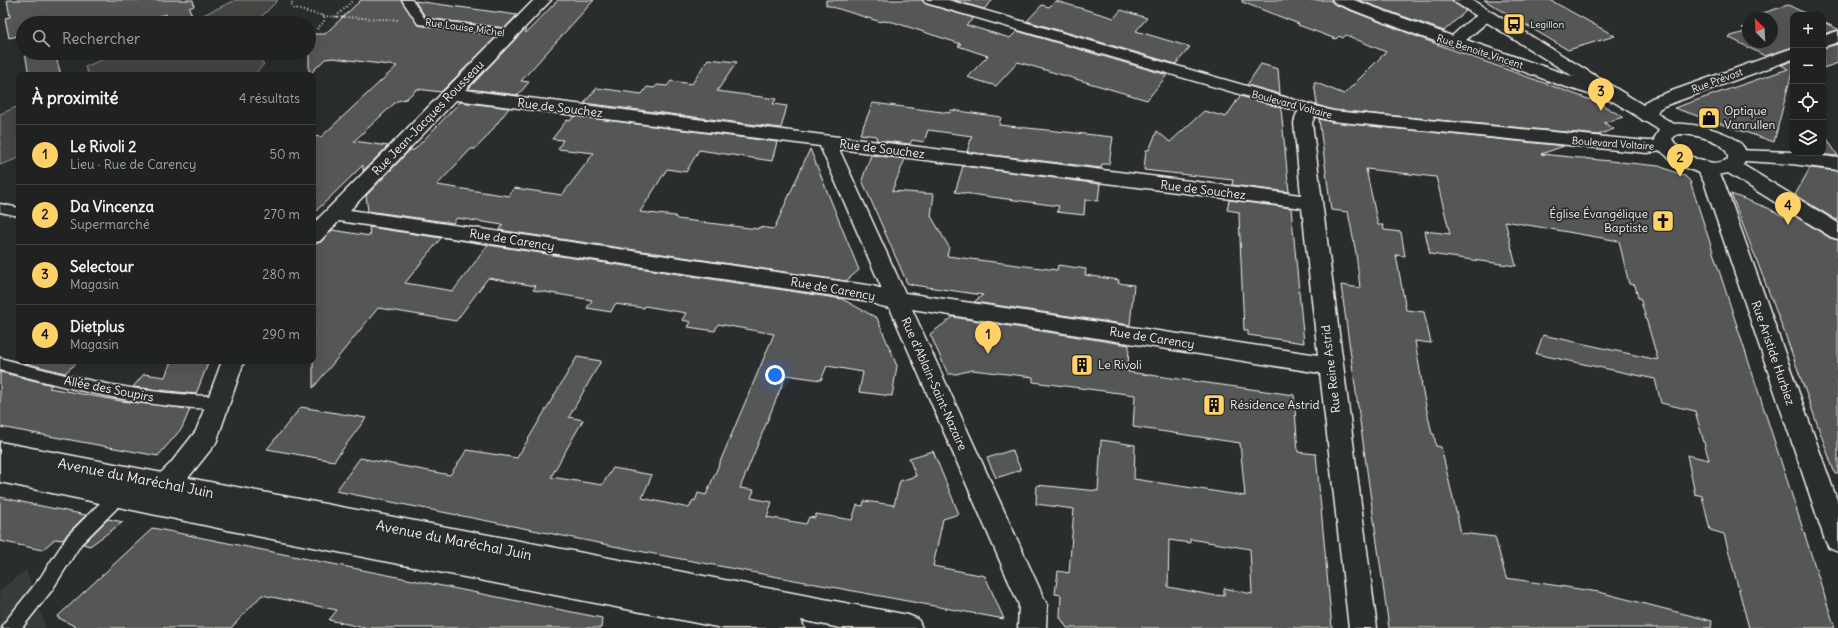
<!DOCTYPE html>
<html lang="fr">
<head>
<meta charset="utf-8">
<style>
	body { margin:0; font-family:Delius,sans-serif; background:#282a2a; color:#f1f3f6 }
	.controls { position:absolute; right:12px; top:12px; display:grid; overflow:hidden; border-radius:8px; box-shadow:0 4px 16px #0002 }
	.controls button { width:36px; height:36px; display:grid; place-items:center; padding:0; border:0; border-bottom:1px solid #3d3f40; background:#202222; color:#f1f3f6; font:20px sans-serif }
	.compass { position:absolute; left:1742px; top:12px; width:36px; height:36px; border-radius:50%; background:#202222; box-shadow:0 4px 16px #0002; rotate:336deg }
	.you { position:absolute; left:775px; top:375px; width:14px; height:14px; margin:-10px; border:3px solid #fff; border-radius:50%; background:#1a73e8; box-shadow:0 0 0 6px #1a73e833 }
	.badge { display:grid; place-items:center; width:26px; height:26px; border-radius:50%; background:#ffd166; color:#111; font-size:13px; font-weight:700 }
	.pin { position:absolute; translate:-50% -33px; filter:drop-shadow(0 1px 2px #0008) }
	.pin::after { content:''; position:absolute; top:21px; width:14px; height:12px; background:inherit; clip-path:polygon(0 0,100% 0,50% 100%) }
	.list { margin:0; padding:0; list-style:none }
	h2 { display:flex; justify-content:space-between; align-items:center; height:52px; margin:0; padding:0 16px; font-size:17px }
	h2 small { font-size:13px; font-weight:400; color:#a2a4a5 }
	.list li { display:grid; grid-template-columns:26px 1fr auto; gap:12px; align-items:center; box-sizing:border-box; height:60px; padding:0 16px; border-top:1px solid #3d3f40 }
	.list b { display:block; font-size:15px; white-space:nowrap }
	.list p { margin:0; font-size:13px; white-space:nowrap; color:#a2a4a5 }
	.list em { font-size:13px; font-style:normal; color:#a2a4a5 }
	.icon { flex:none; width:22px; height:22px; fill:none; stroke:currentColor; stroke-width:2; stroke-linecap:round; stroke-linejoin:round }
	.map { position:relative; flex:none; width:1838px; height:628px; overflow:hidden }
	.search { position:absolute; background:#202222; box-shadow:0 4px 16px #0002; left:16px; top:16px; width:300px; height:44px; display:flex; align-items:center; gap:10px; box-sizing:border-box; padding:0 14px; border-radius:22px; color:#a2a4a5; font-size:15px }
	.panel { position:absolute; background:#202222; box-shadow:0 4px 16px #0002; left:16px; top:72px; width:300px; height:292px; border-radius:8px }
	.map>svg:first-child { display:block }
</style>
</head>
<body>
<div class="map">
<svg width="1838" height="628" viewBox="0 0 1838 628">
	<rect width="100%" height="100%" fill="#2a2d2e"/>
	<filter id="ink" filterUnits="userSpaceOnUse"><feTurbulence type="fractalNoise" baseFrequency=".025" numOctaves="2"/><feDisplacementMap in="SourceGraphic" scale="8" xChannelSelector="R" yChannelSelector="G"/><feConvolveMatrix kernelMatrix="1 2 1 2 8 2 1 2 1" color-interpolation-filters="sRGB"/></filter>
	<g filter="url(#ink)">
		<path fill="#373a3a" d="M26,570l20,58h-46v-38z"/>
		<path fill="#444645" stroke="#9c9c96" d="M236,0h42l-23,23h-70z
			M117,53h136l11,11 -10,11h-165l-4,-8z
			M19,106v52l-19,7v-51z"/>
		<path fill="#555756" stroke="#f4f1e8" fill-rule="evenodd" d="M7,0h186l1,6 -5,2 4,10 -24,5 -3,-9 -33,9h-110v17l-1,-5 -13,3 -4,-20 5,-1z
			M361,0h40l17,25 79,11 -56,56 -24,-3 -11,10 -9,2 -43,40 34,5 -25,25v-6l-50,49v-78l8,1 76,-71 -64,-8 -8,1 -16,16v-41h16z
			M558,0h36l-73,81 8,1 -11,13 -50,-6 57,-60 1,4z
			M826,0h96l4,4 48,14 -8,7 44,13 7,-7 150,44 -20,25 -129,-38 -22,24 -29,-9 21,-21 -30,-10 3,-2 -31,-10 -37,-12 -11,-1 -1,1 -55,-17z
			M953,0h40l-9,9z
			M1242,0h88l4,4 97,38 168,61 24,14 -19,6 10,6 -16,6 -265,-25 -16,-5 -3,-23 30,12 42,-42 -40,-17 -3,3 -4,-2 -3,3 -38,-14 1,-1 -57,-22z
			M1358,0h94l14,11 -22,20z
			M1484,0h66l65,36 -47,14z
			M415,1l102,14 -12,13 -79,-10z
			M1056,1l58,17 7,-8 26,8 -11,13 54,16 -14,17 -149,-43 15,-16 7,2z
			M1788,5l21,10h-16v32l-28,9 -37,-19 20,-6 -6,-3 6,-2v16h24v-24h-17l7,-3 -2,-1z
			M1823,22l15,7v1l-15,4z
			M1838,44v19l-15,5v-20z
			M25,53h30l6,22h-32z
			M708,59l29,3 -20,29 59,8 -3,5 14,2 -6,22 -197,-25 13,-15 45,6 5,-7 7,1 3,-3 10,1 4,-5 21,3z
			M1793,61v7l-19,74 -100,-34 114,-39 -7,-4z
			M1261,64l17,5 2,25 -33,-9z
			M1240,96l41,12 8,84 -57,-7 1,-5 -89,-10 2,-20h3l8,-19 13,11 34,-31 22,6z
			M460,102l49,6 -23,30 -11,11h-4l-34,36 72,11 5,-8 48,7 32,-42 -36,-4 5,-9 -11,-1 15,-19 3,1 4,-5 203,26 -5,19 -73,-11 -13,22 -19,-3 -27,43 35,4 2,3 64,8 17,2 1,-2 15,2 36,-80 49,121 -13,11 -347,-51 4,-5 -46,-7 -4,5 -85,-12 -2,-15 44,-46h4z
			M873,103l77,10 1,-3 50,7 -2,8 114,12 -4,27h-7l-1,4 -134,-16 5,-16 -44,-6 -4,12 -12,-2 -2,4 -34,-4 1,-4 -17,-2z
			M1319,119l13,3 232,24 -23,8 118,12 26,10 5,5 145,447h-86l-25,-94 -14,-4 -8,-34 -7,-2 -8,-39 22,5 -14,-49 -34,-8 -6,-24 -119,-25 7,-19 115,25 -18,-62h-2l-3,-13 -6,-1 -10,-43 -114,-20 11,45 -86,-12 -5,-23 25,3 -14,-57 -70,-8 12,56h5l1,5 17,2 4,24 -9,-1 10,55 18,2 7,31 -16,-2 7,42h-1l11,51h2l2,12 5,1 20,86 34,4 11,41 93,14 113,29 -1,7h-322l-48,-343 19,3 -4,-35 -8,-41 -17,-2z
			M1826,137l12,19 -21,-2 6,-1v-10z
			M871,155l34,4 -13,32 42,3 -3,22 18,31 -2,9 110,14 1,-5 28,4 -1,6 34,5 -1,3 16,2 -4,40 -156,-23 9,-7 -70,-10 -6,-2 -45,-103z
			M963,166l137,18 -2,17 -13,-1 -1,15 -27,-3 2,-6 -104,-14z
			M1810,168l28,3v50l-43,-26z
			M1731,194l37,14 16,9 3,-6 43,27 8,2v234h-3l-50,-140z
			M1229,200l62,8 13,135 -56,-8v-4l-4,-1 -5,-115v-3l-12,-2z
			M369,227l72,11 -36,45 48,8 35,-46 354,54 35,19 20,48 -5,30 -33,-4 4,-20 -36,-6 -6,14 -35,-5 -46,113 14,2 -3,8 21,4 -5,15 39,7 3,-7 6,1 1,-4 36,6 5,-15 6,1 1,-5 30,4 6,-24 16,-5 -7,-18 24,-7 26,63 -16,5 -10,47 52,10 19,43 -355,-66 -313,-62 24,-33 90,17 17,-25 50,8 60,-101 24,4 -32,56 14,3 -32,57 51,8 11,-17 39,7 -10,23 47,10 4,-8 2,1 3,-8 8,2 68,-161 -56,-10 -3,7 -27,-4 3,-5 -9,-2 4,-7 -41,-7 -1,2 -29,-4 -4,8 -24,-4 5,-8 -59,-10 3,-4 -48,-8 -32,43 -78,-13 -65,80v-144l8,-2 11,-12 38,6z
			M953,317l176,28 -1,27 166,23 4,57 18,2 16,174h-265l-7,-11 1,-22 -6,-1 3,-23 11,2 5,-64 -38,-5 1,-19 61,6 3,-51 34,5 -1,34 111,17 -5,-53 -107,-16 2,-32 -102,-13v-5l-61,-7 -16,4h-8l-18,-40zM1190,539l60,10 2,45 -28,-6v8l-7,-1v1l-49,-9 1,-47 21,3z
			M17,361h62l-14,12z
			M171,361h38l-13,33 -63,-7 11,-13 21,3z
			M0,372l52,13 -3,3 72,13 69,8 -8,19 -24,28 -158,-29z
			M301,407l65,11 -32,43 -67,-12z
			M1012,450l9,20 -25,8 -9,-20z
			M0,497l31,7 55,11 -18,18 -5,7 -8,-1 -13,11 -42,-9z
			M108,519l15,3 -33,24 -7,-2z
			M153,528l449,90 -1,10h-236l-36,-8 8,-10 -75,-15 -31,33h-153l-21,-11z"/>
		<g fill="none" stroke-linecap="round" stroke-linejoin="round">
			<g stroke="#f4f1e8" stroke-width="3">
				<path id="service" d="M402,0h10l13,19 86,11 5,3 -5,3 -93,-12z
					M0,204l19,4v8l-19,-4z
					M0,358c72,20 144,37 219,38l5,2 3,4 -3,4c-12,4 -29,2 -42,1 -62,-5 -122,-21 -182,-37z
					M118,489l6,2 2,5 -2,5 -43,43 -29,46 -30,38h-20l3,-6 35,-44 29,-44 43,-43z"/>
			</g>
			<g stroke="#f4f1e8" stroke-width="3">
				<path id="minor" d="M534,0h17l-86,90 836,105 -7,-72 2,-8 6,-9 6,-1 6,1 3,4 -5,13 8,63 57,442h-28l-29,-255 -408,-64 135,296 -1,23h-28l1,-23 -129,-297 -13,-3 -9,-4 -529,-80 -19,20 -7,2v-19zM456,100l364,46 62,143 -9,-3 -523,-76zM839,149l463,59 16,147 -413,-62z
					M1332,0h22l98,36c12,-10 25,-27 43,-22l2,3 -2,3 -9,3 -20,17 161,55 3,4 -3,4 -6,1 -61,-19 -96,-36 -39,-11 -90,-35z
					M1838,31v11l-15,5v-11z
					M1793,48v11l-129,47 -5,3 -5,11 -6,1 -6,-1 -3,-4 6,-14 7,-4z
					M1737,150l55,2 46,6v12l-46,-6 -62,-4 -2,-4 2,-4z
					M1705,161l7,2 12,19 114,321v49l-9,-4 -4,-8 -121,-358 -8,-15 2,-4z
					M222,361h22l-28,82 -28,35 -26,27 -9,3 -9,-3 -4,-8 4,-8 26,-25 26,-33z"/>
			</g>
			<g stroke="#f4f1e8" stroke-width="3">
				<path id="tertiary" d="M923,0h25l385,111 314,30h8l-1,-2 5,-9 -203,-127 -3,-3h19l202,124c19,-2 88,12 69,41l95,58v16l-7,-2 -103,-64c-23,6 -51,-6 -67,-22l-14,2 -315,-32 -406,-118zM1681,134c14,1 48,6 47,25 -17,11 -47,-4 -56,-20l4,-4z"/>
			</g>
			<g stroke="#f4f1e8" stroke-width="3">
				<path id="secondary" d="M0,442l908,173 10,4 4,9h-82l-39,-8 3,8h-82l-485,-96 -237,-50z"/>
			</g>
			<path stroke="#f4f1e8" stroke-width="2" stroke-dasharray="1 2.5" stroke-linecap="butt" d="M295,0l-4,4 1,4 32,8 75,4
				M336,17l17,-17
				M317,29l7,-7v-6"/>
			<use href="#service" fill="#2a2d2e" fill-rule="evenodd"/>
			<use href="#minor" fill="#2a2d2e" fill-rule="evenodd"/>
			<use href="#tertiary" fill="#2a2d2e" fill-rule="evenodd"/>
			<use href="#secondary" fill="#2a2d2e" fill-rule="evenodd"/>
		</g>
	</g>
	<defs>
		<g id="bus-square" transform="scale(1.15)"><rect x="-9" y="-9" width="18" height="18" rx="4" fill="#ffd166" stroke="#2a2d2e"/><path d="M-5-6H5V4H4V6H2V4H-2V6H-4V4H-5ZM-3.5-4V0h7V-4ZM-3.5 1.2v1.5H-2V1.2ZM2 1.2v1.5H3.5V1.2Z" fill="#111"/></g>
		<g id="shop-square" transform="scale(1.15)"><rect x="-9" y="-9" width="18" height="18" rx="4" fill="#ffd166" stroke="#2a2d2e"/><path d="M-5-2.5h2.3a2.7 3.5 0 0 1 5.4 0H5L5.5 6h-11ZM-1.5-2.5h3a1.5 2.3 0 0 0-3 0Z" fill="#111"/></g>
		<g id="church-square" transform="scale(1.15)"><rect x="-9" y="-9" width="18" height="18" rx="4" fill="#ffd166" stroke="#2a2d2e"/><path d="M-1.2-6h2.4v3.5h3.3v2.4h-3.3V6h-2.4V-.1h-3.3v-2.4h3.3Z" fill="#111"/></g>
		<g id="building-square" transform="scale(1.15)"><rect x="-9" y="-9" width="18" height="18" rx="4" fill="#ffd166" stroke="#2a2d2e"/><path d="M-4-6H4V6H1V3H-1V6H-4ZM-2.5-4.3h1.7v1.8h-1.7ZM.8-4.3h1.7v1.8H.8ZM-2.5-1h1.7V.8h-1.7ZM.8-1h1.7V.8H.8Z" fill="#111"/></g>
	</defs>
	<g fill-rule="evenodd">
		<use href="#bus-square" x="1514" y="24"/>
		<use href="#shop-square" x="1709" y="118"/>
		<use href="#church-square" x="1663" y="221"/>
		<use href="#building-square" x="1082" y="365"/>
		<use href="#building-square" x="1214" y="405"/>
	</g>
	<g text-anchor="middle" stroke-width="3.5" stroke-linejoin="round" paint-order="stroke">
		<g font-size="10" fill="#f4f1e8" stroke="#2a2d2e" text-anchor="start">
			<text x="1530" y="28">Legillon</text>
		</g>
		<g font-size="10" fill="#f4f1e8" stroke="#2a2d2e">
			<text transform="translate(465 27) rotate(8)" y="4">Rue Louise Michel</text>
			<text transform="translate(1480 51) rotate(18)" y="4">Rue Benoite Vincent</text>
			<text transform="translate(1717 80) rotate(-20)" y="4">Rue Prévost</text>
			<text transform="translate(1292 104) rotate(15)" y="4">Boulevard Voltaire</text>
			<text transform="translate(1613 143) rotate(4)" y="4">Boulevard Voltaire</text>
		</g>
		<g font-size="12" fill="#f4f1e8" stroke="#2a2d2e">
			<text transform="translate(560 108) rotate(7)" y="4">Rue de Souchez</text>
			<text transform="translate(428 118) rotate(-46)" y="4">Rue Jean-Jacques Rousseau</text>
			<text transform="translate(882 149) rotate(7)" y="4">Rue de Souchez</text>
			<text transform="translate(1203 190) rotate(7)" y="4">Rue de Souchez</text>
			<text transform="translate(512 240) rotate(9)" y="4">Rue de Carency</text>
			<text transform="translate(833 289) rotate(10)" y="4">Rue de Carency</text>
			<text transform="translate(1152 338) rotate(9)" y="4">Rue de Carency</text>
			<text transform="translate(1773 353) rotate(71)" y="4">Rue Aristide Hurbiez</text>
			<text transform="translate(1331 369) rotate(-97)" y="4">Rue Reine Astrid</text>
			<text transform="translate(934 384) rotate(66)" y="4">Rue d'Ablain-Saint-Nazaire</text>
			<text transform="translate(109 389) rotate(11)" y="4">Allée des Soupirs</text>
		</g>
		<g font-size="12" fill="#f4f1e8" stroke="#2a2d2e" text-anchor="start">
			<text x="1724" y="115">Optique<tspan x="1724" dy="14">Vanrullen</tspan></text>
			<text x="1648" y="218" text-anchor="end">Église Évangélique<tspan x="1648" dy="14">Baptiste</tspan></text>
			<text x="1098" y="369">Le Rivoli</text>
			<text x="1230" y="409">Résidence Astrid</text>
		</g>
		<g font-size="14" fill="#f4f1e8" stroke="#2a2d2e">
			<text transform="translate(136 478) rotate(11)" y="5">Avenue du Maréchal Juin</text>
			<text transform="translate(454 540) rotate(11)" y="5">Avenue du Maréchal Juin</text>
		</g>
	</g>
</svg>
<div class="controls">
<button>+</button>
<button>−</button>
<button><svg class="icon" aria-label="locate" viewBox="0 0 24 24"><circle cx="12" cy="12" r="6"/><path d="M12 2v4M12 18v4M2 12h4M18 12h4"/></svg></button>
<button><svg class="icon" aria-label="layers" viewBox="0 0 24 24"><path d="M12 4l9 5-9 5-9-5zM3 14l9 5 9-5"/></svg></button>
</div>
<svg class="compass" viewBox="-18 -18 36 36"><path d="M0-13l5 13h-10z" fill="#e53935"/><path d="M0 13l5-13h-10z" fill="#a2a4a5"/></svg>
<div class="you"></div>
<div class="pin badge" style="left:988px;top:354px">1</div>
<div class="pin badge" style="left:1680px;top:177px">2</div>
<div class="pin badge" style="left:1601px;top:111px">3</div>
<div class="pin badge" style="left:1788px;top:225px">4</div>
<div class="search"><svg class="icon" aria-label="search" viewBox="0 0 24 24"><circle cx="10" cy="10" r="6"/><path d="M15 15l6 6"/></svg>Rechercher</div>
<section class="panel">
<h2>À proximité<small>4 résultats</small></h2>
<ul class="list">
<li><span class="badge">1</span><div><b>Le Rivoli 2</b><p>Lieu · Rue de Carency</p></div><em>50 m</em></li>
<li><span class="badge">2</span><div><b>Da Vincenza</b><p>Supermarché</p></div><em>270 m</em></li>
<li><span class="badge">3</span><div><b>Selectour</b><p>Magasin</p></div><em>280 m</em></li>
<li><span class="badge">4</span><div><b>Dietplus</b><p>Magasin</p></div><em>290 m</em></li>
</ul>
</section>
</div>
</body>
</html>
